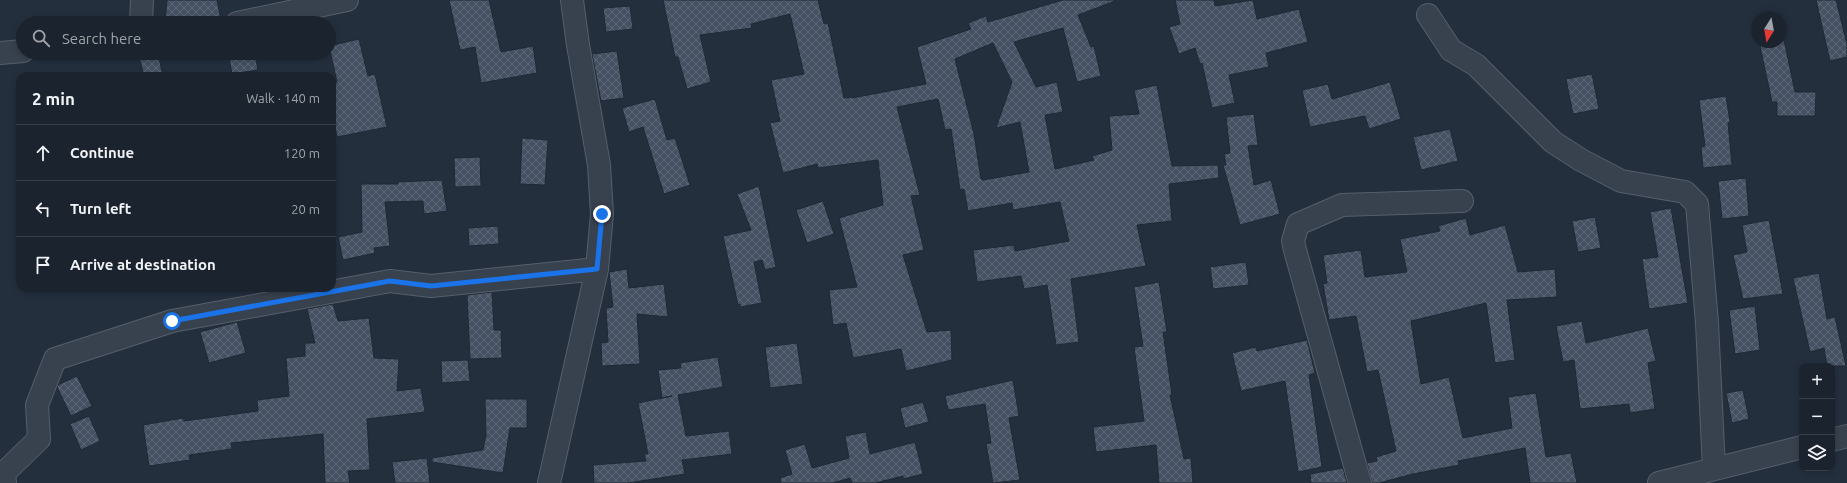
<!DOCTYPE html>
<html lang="en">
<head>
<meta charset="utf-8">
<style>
	body { margin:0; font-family:Ubuntu,sans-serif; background:#242b36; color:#f1f3f6 }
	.controls { position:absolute; right:12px; bottom:12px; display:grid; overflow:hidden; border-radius:8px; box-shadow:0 2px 6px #0003 }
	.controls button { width:36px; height:36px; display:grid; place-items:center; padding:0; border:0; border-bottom:1px solid #39404a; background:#1b232e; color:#f1f3f6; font:20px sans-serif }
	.compass { position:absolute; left:1751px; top:12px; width:36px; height:36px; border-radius:50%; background:#1b232e; box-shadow:0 2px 6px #0003; rotate:191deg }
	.stop { position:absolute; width:12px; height:12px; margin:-9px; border:3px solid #1a73e8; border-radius:50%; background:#fff }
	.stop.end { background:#1a73e8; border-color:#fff; box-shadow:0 1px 4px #0008 }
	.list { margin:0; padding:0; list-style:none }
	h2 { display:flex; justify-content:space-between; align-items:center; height:52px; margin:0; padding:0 16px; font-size:17px }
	h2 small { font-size:13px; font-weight:400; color:#a0a4aa }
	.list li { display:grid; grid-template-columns:26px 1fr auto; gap:12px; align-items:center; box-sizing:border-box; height:56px; padding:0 16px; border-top:1px solid #39404a }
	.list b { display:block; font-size:15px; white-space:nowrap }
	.list em { font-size:13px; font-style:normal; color:#a0a4aa }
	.icon { flex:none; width:22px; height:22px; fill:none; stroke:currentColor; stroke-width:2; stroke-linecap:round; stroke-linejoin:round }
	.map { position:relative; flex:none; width:1847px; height:483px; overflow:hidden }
	.search { position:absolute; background:#1b232e; box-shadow:0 2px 6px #0003; left:16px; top:16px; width:320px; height:44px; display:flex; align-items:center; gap:10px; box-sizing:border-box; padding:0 14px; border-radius:22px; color:#a0a4aa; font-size:15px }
	.panel { position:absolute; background:#1b232e; box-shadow:0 2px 6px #0003; left:16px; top:72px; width:320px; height:220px; border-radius:12px }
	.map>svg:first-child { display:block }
</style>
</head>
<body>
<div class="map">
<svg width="1847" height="483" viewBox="0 0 1847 483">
	<defs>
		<pattern id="building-cross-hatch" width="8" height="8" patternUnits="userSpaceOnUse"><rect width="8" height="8" fill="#455162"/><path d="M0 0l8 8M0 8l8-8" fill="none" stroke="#5d6877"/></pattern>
	</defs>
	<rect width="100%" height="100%" fill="#242f3e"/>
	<path fill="url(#building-cross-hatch)" stroke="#1f2835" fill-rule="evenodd" d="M167,0h50l4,20 -16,3 -40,-1z
		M449,0h40l12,52 32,-6 4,27 -56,10 -6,-36 -15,3z
		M663,0h155l6,24 4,-1 16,75 8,-1v1l74,-14 -9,-37 54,-18 -3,-6 18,-7 2,6 75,-22h51l1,1 -37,14 13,32 3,-1 7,30 -24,6 -14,-54 -49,14 22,45 21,-5 6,30 -18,3 10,54 39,-9 -2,-4 20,-6 -3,-34 30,-2 -5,-24 23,-5 15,81 46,-1 1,13 -50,6 3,37 -35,4 9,41 -75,13 8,63 -23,3 -9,-60 -23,4 -3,-13 -44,6 -4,-32 41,-5 1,6 54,-10 -9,-39 -47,8 -1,-7 -44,8 -4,-22 -4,1 -9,-61 -6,1 -7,-31 -41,8 23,88 -9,1 13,54 -21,5 24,77 24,-2 1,30 -46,11 -5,-22 -48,9 -7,-35 -13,2 -4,-35 28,-3 -18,-69 44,-13 -5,-45 -60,8 -1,-4 -34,9 -13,-50 10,-2 -9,-41 33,-6 -14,-60 -39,10 1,4 -52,7 11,47 -24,7 -9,-32h-3zM993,43l19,39 -16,46 24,-6 9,50 -46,8 -2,-1 -7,-45 -19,-75z
		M1175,0h39l1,6 38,-6 4,19 42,-10 9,33 -42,11 3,14 -40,8 6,28 -23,5 -10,-45 -2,1 -5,-16 -16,6 -10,-27 11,-3z
		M1816,0h20l11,44v13l-17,4z
		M630,6l3,23 -27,3 -3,-24z
		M359,39l9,37 7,-2 12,53 -50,10 -5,-22v-32l5,-1 -8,-36z
		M1784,40l11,52h21l-1,24h-38v-14h-5l-12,-56z
		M617,51l7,47 -23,3 -9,-47z
		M138,53h20l5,23h-19z
		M228,53h27l3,17 -26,4z
		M1592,74l7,35 -26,5 -7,-35z
		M1390,82l11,37 -32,10 -4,-13 -55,11 -8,-37 26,-6 4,15z
		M1726,96l4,26 -2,1 4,42 -29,3 -2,-21 4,-1 -6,-46z
		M655,99l12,41 8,-2 15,47 -26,9 -21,-67 -14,5 -7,-24z
		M1254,114l4,31 -10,1 6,39 17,-5 9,34 -40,11 -17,-60h3l-2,-11 6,-1 -4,-36z
		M1450,129l8,32 -37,9 -8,-33z
		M522,138l26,2 -3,45 -25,-1z
		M480,157l1,29 -26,1 -1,-29z
		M1746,178l3,38 -27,3 -4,-38z
		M442,180l5,31 -23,3 -1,-13 -38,1 5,44 -16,2 1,5 -32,7 -5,-23 24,-5 -1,-48h37v-2z
		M759,186l17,81 -11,3 -3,-10 -8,2 8,41 -22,4v-3l-2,1 -15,-69 28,-6 -14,-36z
		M823,201l11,33 -27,9 -11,-33z
		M1671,208l17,95 -39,6 -7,-50 16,-2 -8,-45z
		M1595,217l6,31 -23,4 -6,-31z
		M1466,218l4,17 35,-10 13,47 37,-3 2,28 -50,3 8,60 -20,3 -9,-60 -75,18 10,63 28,-7 14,61 49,-10 -4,-31 28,-4 10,64 25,-4 6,30h-47l-5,-35 -67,13 1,4 -46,9 -34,9h-7l-5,-20 10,-2 -1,-4 20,-6 -18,-81 -11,2 -11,-56 -27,4 -6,-36 4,-1 -4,-28 38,-5 4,27 42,-5 -7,-33 40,-8 -2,-5z
		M1769,220l14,74 -40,5 -10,-44 14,-3 -5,-27z
		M498,226l1,18 -30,2 -1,-18z
		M1246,262l3,23 -36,4 -3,-22z
		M627,269l2,19 35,-4 4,33 -31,-3 3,50 -38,2 -1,-23 7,-1 -2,-34 7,-1 -4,-35z
		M1819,273l8,46 8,-2 11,49h-19l-3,-18 -14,4 -17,-74z
		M1159,282l8,50h-4l9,63h-2l14,64 7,-1 2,25h-34l-3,-38 -60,7 -3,-25 51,-6 -10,-74 9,-1 -9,-59z
		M492,292l2,38h7l1,28 -32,1 -3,-64z
		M333,304l5,17 31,-3 5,40 25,1 -2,32 24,-3 4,24 -58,7 3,51 -22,1 2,12h-25l-2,-49 -92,9 1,6 -43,6 1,5 -41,6 -6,-41 40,-7 1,3 74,-10 -1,-11 32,-4 -3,-38 19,-2v-13h10l-8,-34z
		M1755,306l5,44 -25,4 -6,-44z
		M1582,321l4,22 62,-15 8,33 -8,2 7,46 -25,4 -1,-9 -49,5 -6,-49 -11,2 -7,-36z
		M237,322l9,31 -37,10 -9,-31z
		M1307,340l8,33 -6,2 13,92 -24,5 -13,-91 -44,10 -9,-38 24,-6 1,4z
		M797,343l6,41 -33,4 -5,-41z
		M718,357l5,30 -45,8 8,41 43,-5 3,23 -50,6 3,14 -57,9h-34l-1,-18 53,-4 -2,-7h4l-10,-51 34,-7 -10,2 -4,-28 23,-2 -1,-5z
		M468,360l2,21 -28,2 -1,-22z
		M77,376l15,30 -21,10 -14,-29 1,-2z
		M1013,380l6,36 -10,2 11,62 -27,3 -7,-39 5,-1 -6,-39 -37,6 -3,-14z
		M1743,390l6,29 -17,4 -6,-30z
		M485,399h42v29h-17l-7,45 -71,-11v-4l51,-8 3,-15z
		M923,402l6,20 -24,6 -5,-20z
		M89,416l11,25 -19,9 -11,-26z
		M866,432l4,22 45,-12 8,32 -20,5v-3l-28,7h-23l-2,-5 -17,5h-52l-1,-5 12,-4 -7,-24 20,-6 7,24 37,-10 -4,-22z
		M427,458l3,25h-35l-3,-21z
		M1343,468l4,15h-36l-1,-9z"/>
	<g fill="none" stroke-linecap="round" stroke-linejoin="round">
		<g stroke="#565f6c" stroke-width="24">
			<path id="minor" d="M1428,15l23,35 25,15 77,77 28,18 40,21 64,11 12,12 10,119 7,146
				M141,23l1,-23
				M237,23l110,-23
				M0,53l23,-2
				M1832,440l15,-4
				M5,483l-1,-10 35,-34 -2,-34 18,-46 117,-38 218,-40 41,5 166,-17
				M549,483l48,-214 5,-55 -3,-49 -21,-120 -6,-45
				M1360,483l-65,-233 -2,-9 5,-17 44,-19 120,-4
				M1659,483l143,-36"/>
		</g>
		<use href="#minor" stroke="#38414e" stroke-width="22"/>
	</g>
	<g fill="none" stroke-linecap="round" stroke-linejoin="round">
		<path stroke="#1a73e8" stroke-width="5" d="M172,321l218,-40 41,5 166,-17 5,-55"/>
	</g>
</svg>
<div class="controls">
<button>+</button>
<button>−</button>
<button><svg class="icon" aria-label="layers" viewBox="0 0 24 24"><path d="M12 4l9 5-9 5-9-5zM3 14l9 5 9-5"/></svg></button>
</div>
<svg class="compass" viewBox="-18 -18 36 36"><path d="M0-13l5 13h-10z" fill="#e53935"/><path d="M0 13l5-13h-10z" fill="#a0a4aa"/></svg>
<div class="stop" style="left:172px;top:321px"></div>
<div class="stop end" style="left:602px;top:214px"></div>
<div class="search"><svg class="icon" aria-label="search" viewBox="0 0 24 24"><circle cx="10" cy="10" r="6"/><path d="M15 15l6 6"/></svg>Search here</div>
<section class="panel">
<h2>2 min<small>Walk · 140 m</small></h2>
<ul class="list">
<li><svg class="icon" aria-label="ahead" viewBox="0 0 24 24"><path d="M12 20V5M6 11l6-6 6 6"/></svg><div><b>Continue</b></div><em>120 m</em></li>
<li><svg class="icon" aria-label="left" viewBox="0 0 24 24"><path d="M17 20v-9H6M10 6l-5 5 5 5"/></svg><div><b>Turn left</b></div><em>20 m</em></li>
<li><svg class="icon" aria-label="arrive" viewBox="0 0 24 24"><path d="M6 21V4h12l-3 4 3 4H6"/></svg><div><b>Arrive at destination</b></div></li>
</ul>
</section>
</div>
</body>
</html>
